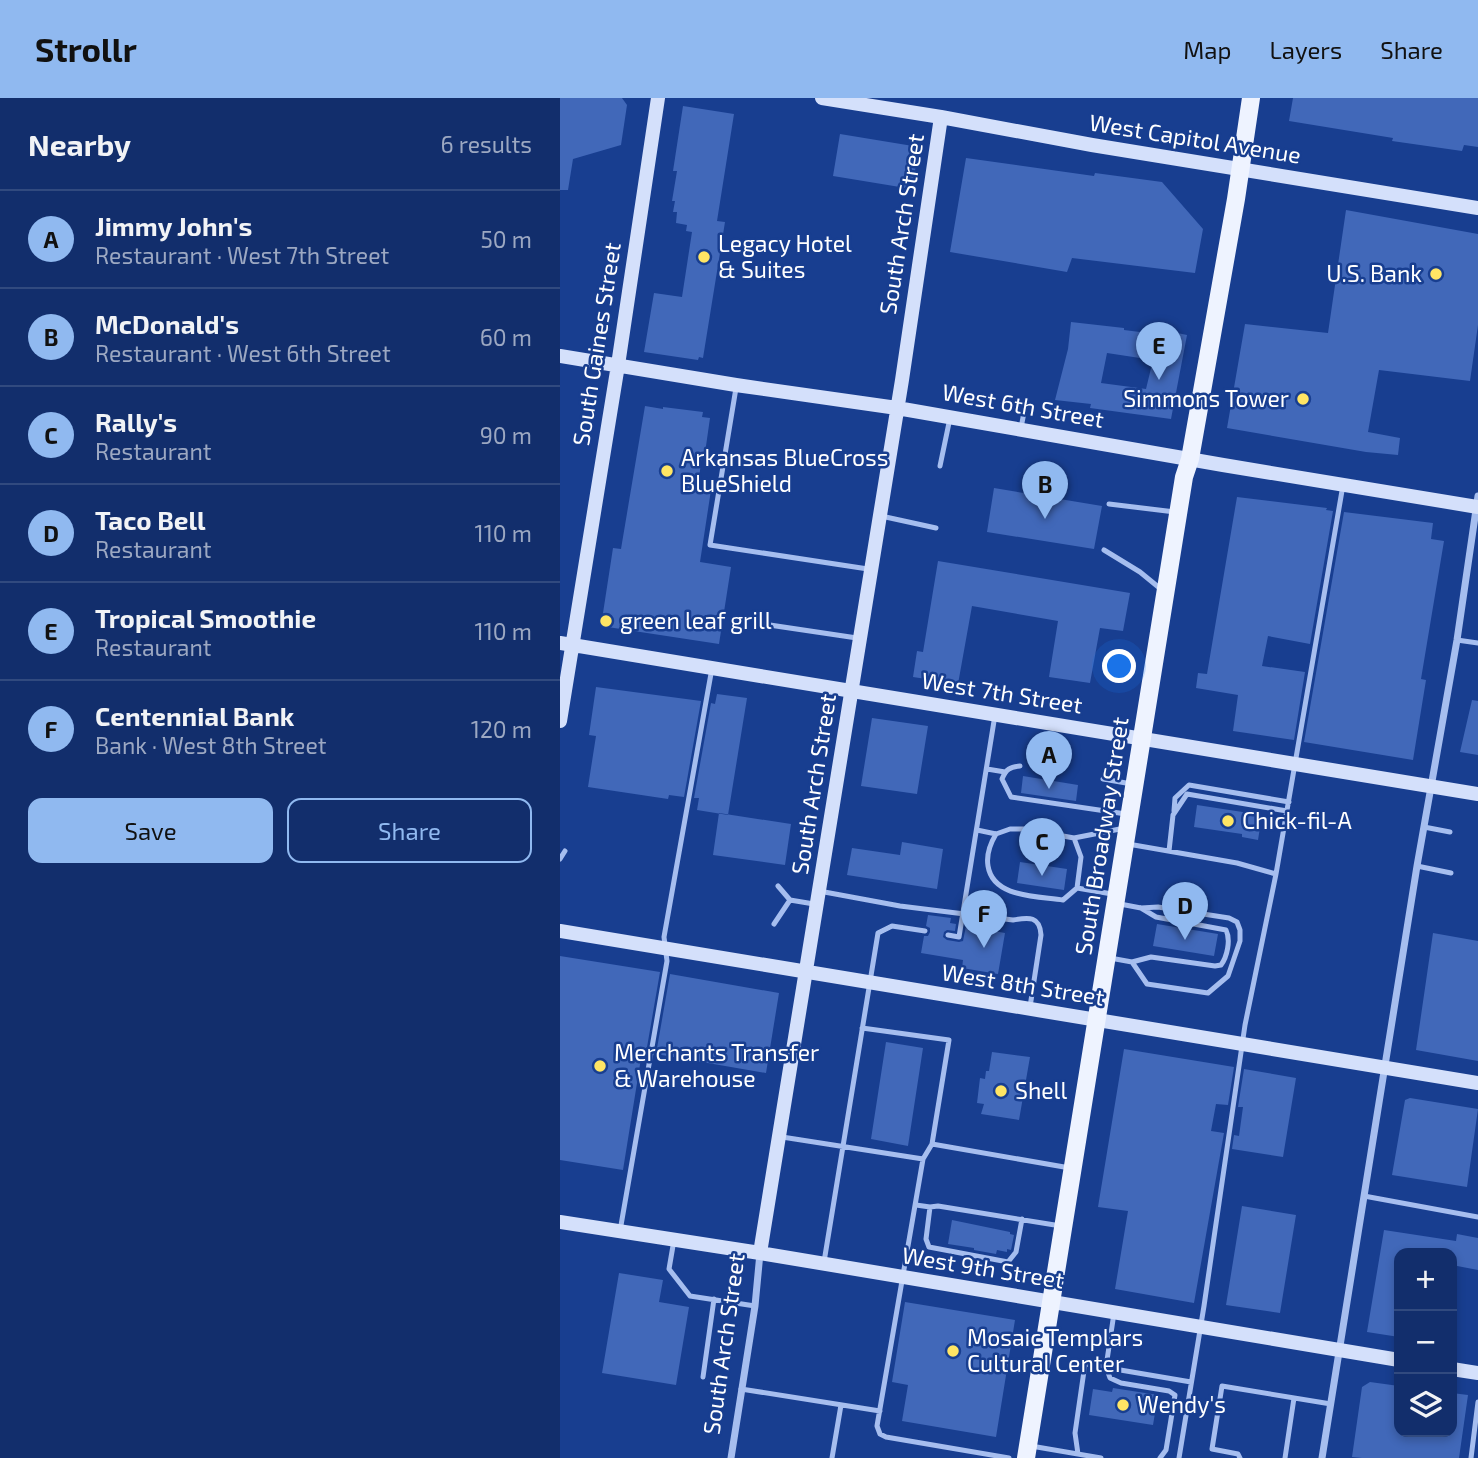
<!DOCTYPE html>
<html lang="en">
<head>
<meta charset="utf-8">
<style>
	body { margin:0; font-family:"Exo 2",sans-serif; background:#1b3672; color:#f1f3f6 }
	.controls { position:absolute; right:21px; bottom:21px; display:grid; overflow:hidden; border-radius:14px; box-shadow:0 4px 10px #0003 }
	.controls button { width:63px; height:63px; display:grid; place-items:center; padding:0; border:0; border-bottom:2px solid #314a7f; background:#122e6c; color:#f1f3f6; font:35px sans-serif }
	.you { position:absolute; left:560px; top:569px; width:24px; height:24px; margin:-18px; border:5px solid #fff; border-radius:50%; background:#1a73e8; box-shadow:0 0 0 10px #1a73e833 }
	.badge { display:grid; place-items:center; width:46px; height:46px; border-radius:50%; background:#90b9f0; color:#111; font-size:23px; font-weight:700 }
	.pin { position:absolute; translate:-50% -58px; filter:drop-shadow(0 2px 4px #0008) }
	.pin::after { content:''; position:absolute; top:37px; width:24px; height:21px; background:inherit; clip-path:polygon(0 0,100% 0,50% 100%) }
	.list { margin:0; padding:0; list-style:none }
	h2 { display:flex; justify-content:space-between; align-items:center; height:91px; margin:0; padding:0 28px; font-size:30px }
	h2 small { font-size:23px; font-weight:400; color:#9ca8c2 }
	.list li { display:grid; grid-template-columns:46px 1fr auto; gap:21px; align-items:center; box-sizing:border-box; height:98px; padding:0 28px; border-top:2px solid #314a7f }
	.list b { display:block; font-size:26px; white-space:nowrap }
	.list p { margin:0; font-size:23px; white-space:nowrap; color:#9ca8c2 }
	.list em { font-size:23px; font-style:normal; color:#9ca8c2 }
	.actions { display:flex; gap:14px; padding:21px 28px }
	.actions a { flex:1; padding:16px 0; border:2px solid #90b9f0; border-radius:14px; text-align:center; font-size:24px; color:#90b9f0 }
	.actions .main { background:#90b9f0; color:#111 }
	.icon { flex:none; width:38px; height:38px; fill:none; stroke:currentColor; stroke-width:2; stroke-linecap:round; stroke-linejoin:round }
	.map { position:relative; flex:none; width:918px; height:1360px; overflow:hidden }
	header { display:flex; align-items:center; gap:42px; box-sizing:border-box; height:98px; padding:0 35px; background:#90b9f0; color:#111 }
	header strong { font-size:33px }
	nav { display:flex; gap:38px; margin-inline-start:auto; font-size:24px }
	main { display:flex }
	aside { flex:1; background:#122e6c }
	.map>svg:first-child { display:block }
</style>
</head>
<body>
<header>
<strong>Strollr</strong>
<nav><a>Map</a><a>Layers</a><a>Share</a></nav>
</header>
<main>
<aside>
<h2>Nearby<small>6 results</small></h2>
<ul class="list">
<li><span class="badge">A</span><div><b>Jimmy John's</b><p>Restaurant · West 7th Street</p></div><em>50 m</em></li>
<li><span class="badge">B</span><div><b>McDonald's</b><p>Restaurant · West 6th Street</p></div><em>60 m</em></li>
<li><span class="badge">C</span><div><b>Rally's</b><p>Restaurant</p></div><em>90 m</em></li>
<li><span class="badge">D</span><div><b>Taco Bell</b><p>Restaurant</p></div><em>110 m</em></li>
<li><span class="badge">E</span><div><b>Tropical Smoothie</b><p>Restaurant</p></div><em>110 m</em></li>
<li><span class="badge">F</span><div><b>Centennial Bank</b><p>Bank · West 8th Street</p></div><em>120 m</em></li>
</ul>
<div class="actions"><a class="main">Save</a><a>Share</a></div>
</aside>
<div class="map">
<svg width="918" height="1360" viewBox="0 0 918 1360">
	<rect width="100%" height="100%" fill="#183e90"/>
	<path fill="#4168b9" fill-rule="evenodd" d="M0,0h62l5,7 -6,40 -48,14 -5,31h-8z
		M733,0h185v49l-14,-2 -2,6 -70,-10 1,-3 -104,-17z
		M123,8l51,8 -17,107 8,1 -22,136 -4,-1 -1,3 -54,-8 10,-59 28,4 10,-65 -6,-1 1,-6 -11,-2 1,-11h-4l2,-11h-3l5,-30h-4z
		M280,36l79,13 -7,42 -79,-13z
		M406,60l128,18 1,-3 67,9 41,47 -8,44 -123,-15 -5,14 -117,-20z
		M786,112l132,24v91l-8,56 -91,-11 -11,62 32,6 -2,17 -32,-3 -139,-24 18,-104 83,9z
		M511,224l53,6v2l32,4 2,-5 29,6 -16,84 -81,-11 1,-4 -36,-4 13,-51zM547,255l46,7 -7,29 -45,-6z
		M85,308l18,3v-2l40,5 -1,5 8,1 -5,35h-3l-4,35 13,2 -11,72 31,5 -12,77 -118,-18 12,-78 8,1z
		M434,390l108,18 -8,43 -107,-17z
		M677,399l90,11 -1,2 7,1 -23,133 -42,-8 -6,30 43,6 -11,68 -61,-9 5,-36 -42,-7 2,-15 9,1z
		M784,414l89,11 -2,16 13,2 -23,138 5,1 -13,80 -109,-18z
		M378,463l192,32 -7,38 -23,-3 -10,55 -41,-6 9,-56 -86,-15 -14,78 -45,-7 4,-26 6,1z
		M36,589l105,14 -17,96 -15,-2 -1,4 -80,-12 8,-51 -7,-1z
		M157,596l30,4 -19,117 -31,-5 2,-12h-5l17,-95 4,1z
		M912,602l6,1v54l-18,-3z
		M312,620l56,8 -11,68 -56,-8z
		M463,678l55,9 -2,16 -55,-8z
		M637,707l65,10 -4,25 -16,-3v-3l-48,-7z
		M159,715l72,11 -6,41 -72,-10z
		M342,744l41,7 -6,40 -90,-14 5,-27 48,7z
		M460,764l47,7 -3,21 -47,-7z
		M368,817l23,3 -1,5 6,1 -1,7 -8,-1 -3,2 -1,5 4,3 12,2 4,-1 3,-15 39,7 -7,41 -36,-6 1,-8 -42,-7 3,-17h4l2,-4v-4l-4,-2z
		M597,826l61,10 -4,22 -61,-10z
		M873,835l45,8v120l-62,-11z
		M0,858l100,16 -14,81 -4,-1 -19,118 -63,-10z
		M110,876l109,19 -13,80 -110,-19z
		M326,944l37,6 -15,98 -37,-7z
		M564,951l110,18 -6,38 -12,-1 -5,27 13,2 -30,170 -79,-14 13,-78 -30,-4z
		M432,954l38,5 -11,63 -38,-6 3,-10 -7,-1 3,-25 5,1 1,-8h3z
		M684,971l52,9 -13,79 -51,-8 2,-14 5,1 4,-29h-5z
		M850,1000l68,11 -11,78 -75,-12 13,-75z
		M682,1108l54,9 -16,98 -54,-8z
		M392,1122l58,12v2l4,1 -3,15 -4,-1v3l-10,-2 -1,4 -22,-4v-2l-26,-4z
		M824,1132l72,11 1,-7 21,4v32l-26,-5v-12h-53v84l-32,-5z
		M59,1175l44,7 -4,22 30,5 -13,78 -74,-12z
		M345,1204l110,18 -19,117 -94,-16 6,-36 -16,-3z
		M810,1284l29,4v46h53v-39l16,2 -9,63h-97l-10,-1 10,-70z
		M553,1290l45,7 -5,30 -64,-10 4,-26 19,3z"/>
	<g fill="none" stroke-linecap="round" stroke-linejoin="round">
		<path stroke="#a6beef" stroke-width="5" d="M176,290l-26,157 158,24
			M461,330l4,-21
			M380,368l10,-48
			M549,406l66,8
			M321,418l55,12
			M544,452l36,22 22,18
			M196,525l101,15
			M897,542l21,3
			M460,668c-10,1 -14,3 -18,13l9,18 115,17
			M427,671l18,3
			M543,681l29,5
			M614,713l1,-13 14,-13 100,17
			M864,729l26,5
			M417,732l19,4 14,-5h15l49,9 51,-10
			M436,736c-6,10 -10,20 -8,32 5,32 50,30 75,34l14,-12 4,-31 -7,-19
			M568,746l109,19 39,11
			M609,753l4,-36 14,-21 100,17
			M0,761l5,-8
			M857,768l34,7
			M218,788l12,14 24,4
			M517,790l35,6
			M259,793l81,15 113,14c16,-3 27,-4 28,15l-11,72
			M214,826l16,-24
			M388,837l11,2 36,-222
			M550,860l22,4 15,22 61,9 20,-17 12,-35v-11l-3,-8 -8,-4 -71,-11 -17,1 -21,-4
			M572,864l19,-5 64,9 6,-1c6,-8 10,-25 5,-35l-70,-13 -15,-9
			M302,930l87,12 -17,104 138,24
			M222,1039l141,22
			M372,1046l-9,15 -46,267 3,8 6,3 123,21
			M804,1098l114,21
			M356,1107l14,2 8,-1 123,20
			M370,1109l-4,32 3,8 79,15 8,-10 6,-33
			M60,1133l47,-270 -3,-24 48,-269
			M114,1142l-5,29 21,27 65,10
			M264,1164l54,-329 14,-7 33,5
			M554,1215l-8,54 4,11 11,5 48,8 6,4 -9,55 -6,8
			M143,1279l11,-78
			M181,1291l139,22
			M471,1348l70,12
			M518,1356l-3,-21 10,-69 106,18
			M272,1360l9,-53
			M619,1360l25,-152 41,-281 31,-151 67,-389
			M680,1360l-2,-4 -26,-5 10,-63 109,18
			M725,1360l9,-60
			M911,1360l7,-56"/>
		<path stroke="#a6beef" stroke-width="7" d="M171,1360l24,-152 5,-53
			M762,1360l95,-592 40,-226 21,-144"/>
		<path stroke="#d4e0fb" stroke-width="14" d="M262,0l119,19 151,28 386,63
			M0,258l176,29 161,23 326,57 255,42
			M0,545l918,151
			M0,623l58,-356 40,-267
			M0,833l918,152
			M0,1124l200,31 639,107
			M200,1155l142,-873 39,-263
			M892,1271l26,4"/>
		<path stroke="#eef3ff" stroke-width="18" d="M466,1360l158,-981 6,-18 46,-260 15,-101"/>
	</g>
	<g fill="#ffe564" stroke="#183e90" stroke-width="2.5">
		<circle cx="144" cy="159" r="7"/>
		<circle cx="876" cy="176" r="7"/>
		<circle cx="743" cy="301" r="7"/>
		<circle cx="107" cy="373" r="7"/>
		<circle cx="46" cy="523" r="7"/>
		<circle cx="668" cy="723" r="7"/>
		<circle cx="40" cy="968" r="7"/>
		<circle cx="441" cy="993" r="7"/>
		<circle cx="393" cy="1253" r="7"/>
		<circle cx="563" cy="1307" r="7"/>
	</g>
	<g text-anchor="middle" stroke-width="5" stroke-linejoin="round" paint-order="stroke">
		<g font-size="23" fill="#fff" stroke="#183e90">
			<text transform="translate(635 41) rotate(9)" y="8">West Capitol Avenue</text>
			<text transform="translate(342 126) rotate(-81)" y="8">South Arch Street</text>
			<text transform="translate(37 246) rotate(-81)" y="8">South Gaines Street</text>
			<text transform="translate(463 308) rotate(10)" y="8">West 6th Street</text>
			<text transform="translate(442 595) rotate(9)" y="8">West 7th Street</text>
			<text transform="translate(254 686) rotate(-81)" y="8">South Arch Street</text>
			<text transform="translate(542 738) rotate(-81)" y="8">South Broadway Street</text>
			<text transform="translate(463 887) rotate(9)" y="8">West 8th Street</text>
			<text transform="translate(423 1170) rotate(9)" y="8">West 9th Street</text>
			<text transform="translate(164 1246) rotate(-82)" y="8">South Arch Street</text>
		</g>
		<g font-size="23" fill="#fff" stroke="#183e90" text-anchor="start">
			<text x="158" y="154">Legacy Hotel<tspan x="158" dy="26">&amp; Suites</tspan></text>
			<text x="862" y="184" text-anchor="end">U.S. Bank</text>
			<text x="729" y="309" text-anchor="end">Simmons Tower</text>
			<text x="121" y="368">Arkansas BlueCross<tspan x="121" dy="26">BlueShield</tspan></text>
			<text x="60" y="531">green leaf grill</text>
			<text x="682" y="731">Chick-fil-A</text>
			<text x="54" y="963">Merchants Transfer<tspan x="54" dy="26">&amp; Warehouse</tspan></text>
			<text x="455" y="1001">Shell</text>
			<text x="407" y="1248">Mosaic Templars<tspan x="407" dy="26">Cultural Center</tspan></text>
			<text x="577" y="1315">Wendy's</text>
		</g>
	</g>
</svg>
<div class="controls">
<button>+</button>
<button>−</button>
<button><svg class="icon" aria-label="layers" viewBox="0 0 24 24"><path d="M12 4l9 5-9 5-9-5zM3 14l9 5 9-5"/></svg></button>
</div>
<div class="you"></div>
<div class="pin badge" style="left:489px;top:691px">A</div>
<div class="pin badge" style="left:485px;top:421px">B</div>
<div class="pin badge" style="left:482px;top:778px">C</div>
<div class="pin badge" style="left:625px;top:842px">D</div>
<div class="pin badge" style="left:599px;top:282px">E</div>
<div class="pin badge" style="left:424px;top:850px">F</div>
</div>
</main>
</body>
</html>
